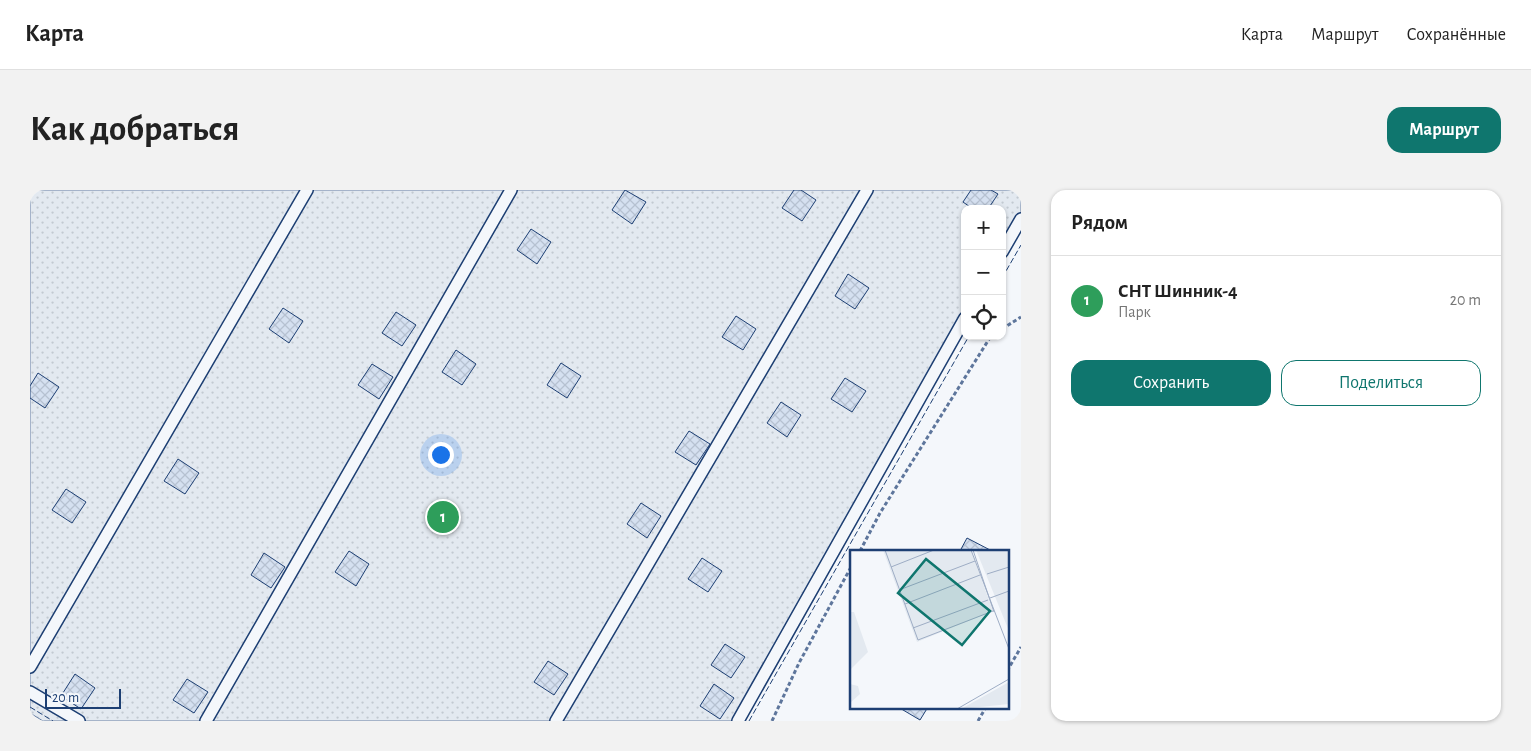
<!DOCTYPE html>
<html lang="ru">
<head>
<meta charset="utf-8">
<style>
	body { margin:0; font-family:"Alegreya Sans",sans-serif; background:#f2f2f2; color:#222 }
	.controls { position:absolute; right:15px; top:15px; display:grid; overflow:hidden; border-radius:10px; box-shadow:0 1px 4px #0004 }
	.controls button { width:45px; height:45px; display:grid; place-items:center; padding:0; border:0; border-bottom:1px solid #e0e0e0; background:#fff; color:#222; font:25px sans-serif }
	.scale { position:absolute; left:15px; bottom:12px; width:76px; box-sizing:border-box; padding-left:5px; border:2px solid #1d3f73; border-top:0; font-size:14px; line-height:18px; white-space:nowrap; color:#1d3f73; -webkit-text-stroke:4px #f4f7fb; paint-order:stroke }
	.you { position:absolute; left:410px; top:264px; width:18px; height:18px; margin:-12px; border:4px solid #fff; border-radius:50%; background:#1a73e8; box-shadow:0 0 0 8px #1a73e833 }
	.badge { display:grid; place-items:center; width:32px; height:32px; border-radius:50%; background:#0f766e; color:#fff; font-size:16px; font-weight:700 }
	.pin { position:absolute; translate:-50% -50%; border:2px solid #fff; box-shadow:0 1px 5px #0006 }
	.list { margin:0; padding:0; list-style:none }
	h2 { display:flex; justify-content:space-between; align-items:center; height:65px; margin:0; padding:0 20px; font-size:21px }
	h2 small { font-size:16px; font-weight:400; color:#767676 }
	.list li { display:grid; grid-template-columns:32px 1fr auto; gap:15px; align-items:center; box-sizing:border-box; height:90px; padding:0 20px; border-top:1px solid #e0e0e0 }
	.list b { display:block; font-size:19px; white-space:nowrap }
	.list p { margin:0; font-size:16px; white-space:nowrap; color:#767676 }
	.list em { font-size:16px; font-style:normal; color:#767676 }
	.actions { display:flex; gap:10px; padding:15px 20px }
	.actions a { flex:1; padding:11px 0; border:1px solid #0f766e; border-radius:15px; text-align:center; font-size:18px; color:#0f766e }
	.actions .main { background:#0f766e; color:#fff }
	.icon { flex:none; width:28px; height:28px; fill:none; stroke:currentColor; stroke-width:2; stroke-linecap:round; stroke-linejoin:round }
	.map { position:relative; flex:none; width:991px; height:531px; overflow:hidden; border-radius:15px }
	header { display:flex; align-items:center; gap:30px; box-sizing:border-box; height:70px; padding:0 25px; background:#fff; border-bottom:1px solid #e0e0e0 }
	header strong { font-size:24px }
	nav { display:flex; gap:28px; margin-inline-start:auto; font-size:18px }
	.intro { display:flex; align-items:center; justify-content:space-between; box-sizing:border-box; height:120px; padding:0 30px }
	h1 { margin:0; font-size:35px }
	.button { padding:12px 22px; border-radius:15px; background:#0f766e; color:#fff; font-size:18px; font-weight:700 }
	main { display:flex; gap:30px; padding:0 30px }
	aside { flex:1; background:#fff; border-radius:15px; box-shadow:0 1px 4px #0004 }
	.map>svg:first-child { display:block }
</style>
</head>
<body>
<header>
<strong>Карта</strong>
<nav><a>Карта</a><a>Маршрут</a><a>Сохранённые</a></nav>
</header>
<div class="intro"><h1>Как добраться</h1><a class="button">Маршрут</a></div>
<main>
<div class="map">
<svg width="991" height="531" viewBox="0 0 991 531">
	<defs>
		<pattern id="green-dots" width="8" height="8" patternUnits="userSpaceOnUse" patternTransform="scale(1.25)"><rect width="8" height="8" fill="#e3e9f0"/><path d="M2 2h.1M6 6h.1" fill="none" stroke="#c2c9d1" stroke-width="1.8" stroke-linecap="round"/></pattern>
		<pattern id="building-cross-hatch" width="8" height="8" patternUnits="userSpaceOnUse" patternTransform="scale(1.25)"><rect width="8" height="8" fill="#d5e0f0"/><path d="M0 0l8 8M0 8l8-8" fill="none" stroke="#b6c1d1"/></pattern>
	</defs>
	<rect width="100%" height="100%" fill="#f4f7fb"/>
	<path fill="url(#green-dots)" stroke="#687fa3" d="M0,0h991v29l-19,34v-44h-37v112l-222,400h-700l-13,-8z"/>
	<path fill="url(#building-cross-hatch)" stroke="#1d3f73" d="M595,0l21,12 -14,22 -20,-14z
		M764,0h7l15,10 -14,21 -20,-13z
		M941,0h20l7,4 -10,15h-15l-10,-7z
		M501,39l20,13 -14,22 -20,-14z
		M818,84l21,14 -14,21 -20,-13z
		M253,118l20,13 -14,22 -20,-14z
		M366,122l20,13 -14,21 -20,-13z
		M706,126l20,13 -13,21 -21,-13z
		M426,160l20,14 -14,21 -20,-13z
		M531,173l20,13 -14,22 -20,-13z
		M342,174l21,13 -14,22 -21,-14z
		M8,183l21,14 -14,21 -15,-10v-12z
		M815,188l21,13 -14,21 -21,-13z
		M751,212l20,13 -14,22 -20,-14z
		M659,241l21,13 -14,21 -21,-13z
		M148,269l21,14 -14,21 -21,-13z
		M36,299l20,13 -14,21 -20,-13z
		M611,313l20,13 -14,22 -20,-14z
		M937,348l25,13h-32z
		M319,361l20,13 -13,22 -21,-14z
		M234,363l21,14 -14,21 -20,-13z
		M672,368l20,13 -14,21 -20,-13z
		M695,454l20,13 -14,21 -20,-13z
		M518,471l20,13 -14,21 -20,-13z
		M45,484l20,14 -14,21 -20,-13z
		M157,489l21,13 -14,21 -21,-13z
		M684,494l20,14 -14,21 -20,-13z
		M868,517h30l-8,13z"/>
	<g fill="none" stroke-linecap="round" stroke-linejoin="round">
		<g stroke="#1d3f73" stroke-width="14">
			<path id="service" d="M972,62l19,-33
				M0,477l277,-477
				M0,502l49,29
				M176,531l305,-531
				M526,531l311,-531
				M708,531l227,-403"/>
		</g>
		<path stroke="#5e769c" stroke-width="3" stroke-dasharray="4 2.5" stroke-linecap="butt" d="M972,139l19,-12
			M830,361l20,-38 111,-177
			M977,481l14,-24
			M742,531l27,-58 52,-96
			M948,531l8,-14"/>
		<use href="#service" stroke="#f4f7fb" stroke-width="11"/>
		<path stroke="#1d3f73" stroke-width="1" stroke-dasharray="6 2.5" stroke-linecap="butt" d="M972,88l19,-33
			M0,517l23,14
			M719,531l220,-385"/>
	</g>
	<g transform="translate(820 360)">
		<rect width="159" height="159" fill="#f4f7fb"/>
		<path d="M33,0h88l22,61 -76,31zM126,0h33v81zM159,132v22l-48,5z" fill="#e3e9f0"/>
		<path d="M0,134l8,2 2,8 -10,9z" fill="#e3e9f0"/>
		<path d="M0,62h4l14,40 -18,18z" fill="#e3e9f0"/>
		<path fill="none" stroke="#9eadc5" stroke-width="1" d="M35,0l33,90 75,-29M121,0l38,99M123,0l21,62M41,17l43,-17M137,24l22,-7M49,40l76,-29M140,48l19,-7M55,54l75,-29M63,78l75,-28M107,159l52,-30"/>
		<path fill="#0f766e" fill-opacity="0.15" stroke="#0f766e" stroke-width="2.5" d="M76,9l64,52 -28,34 -64,-52z"/>
		<rect width="159" height="159" fill="none" stroke="#1d3f73" stroke-width="2.5"/>
	</g>
</svg>
<div class="controls">
<button>+</button>
<button>−</button>
<button><svg class="icon" aria-label="locate" viewBox="0 0 24 24"><circle cx="12" cy="12" r="6"/><path d="M12 2v4M12 18v4M2 12h4M18 12h4"/></svg></button>
</div>
<div class="scale">20 m</div>
<div class="you"></div>
<div class="pin badge" style="left:413px;top:327px;background:#2e9e5b">1</div>
</div>
<aside>
<h2>Рядом<small></small></h2>
<ul class="list">
<li><span class="badge" style="background:#2e9e5b">1</span><div><b>СНТ Шинник-4</b><p>Парк</p></div><em>20 m</em></li>
</ul>
<div class="actions"><a class="main">Сохранить</a><a>Поделиться</a></div>
</aside>
</main>
</body>
</html>
